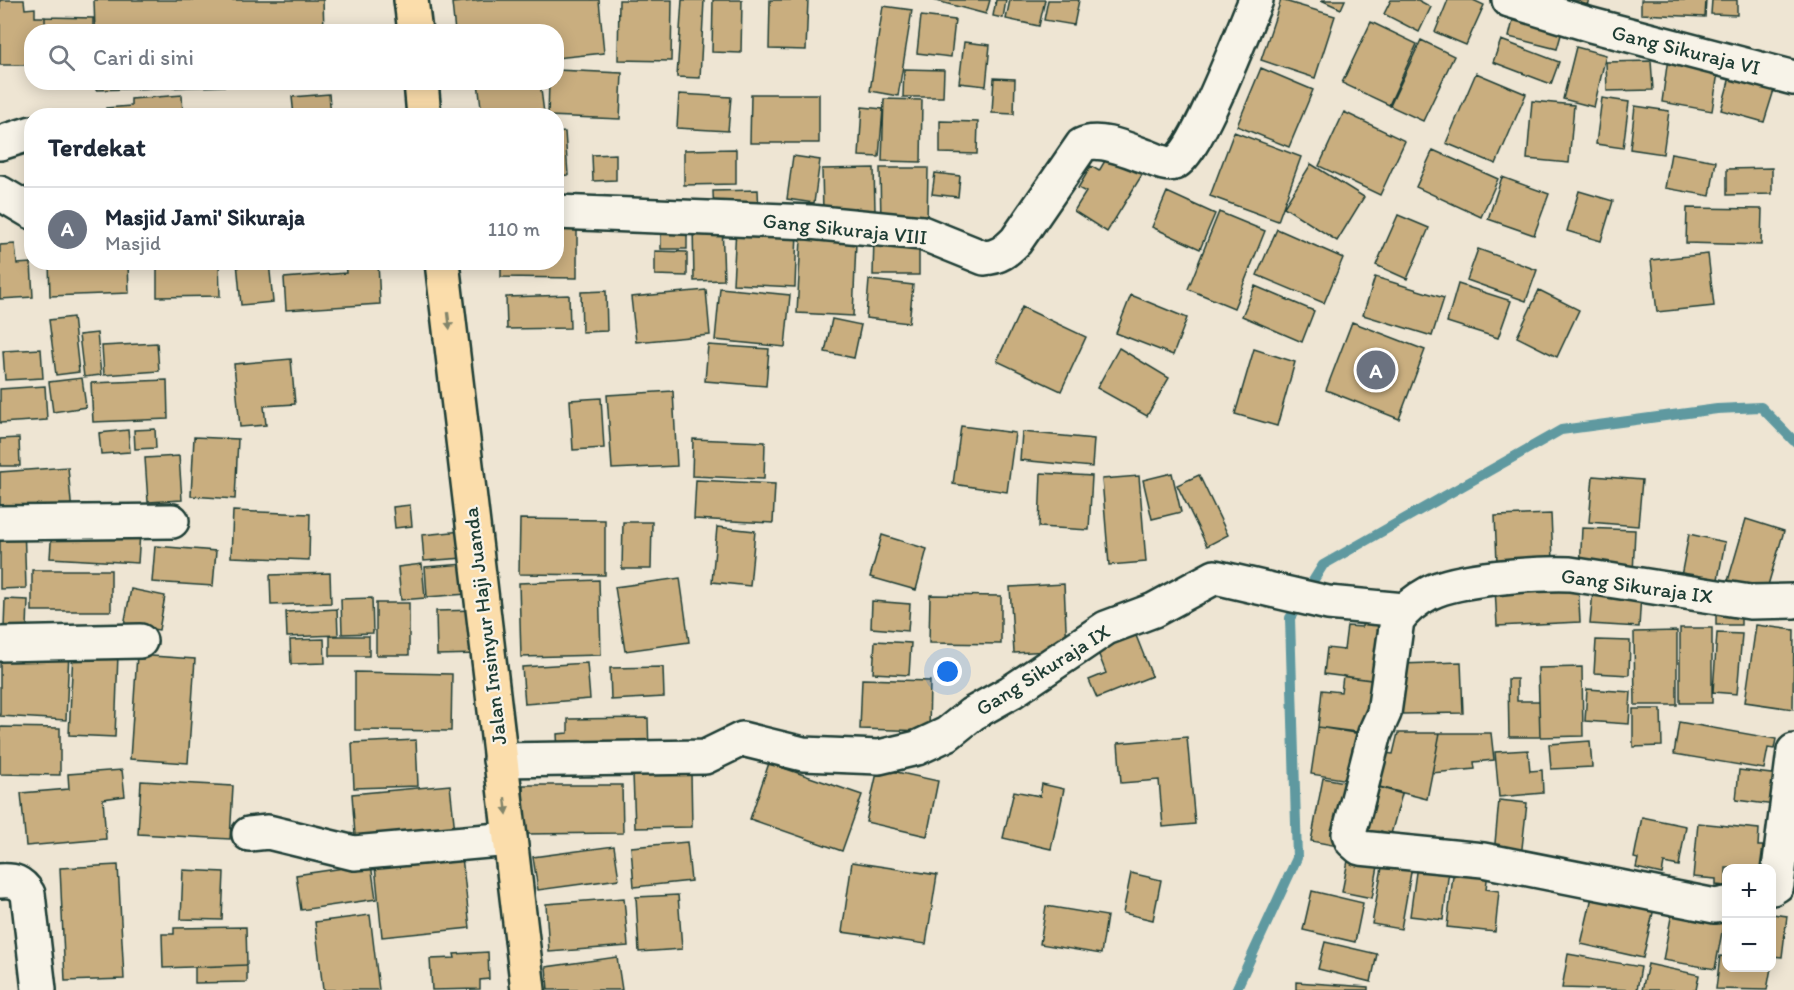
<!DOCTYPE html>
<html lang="id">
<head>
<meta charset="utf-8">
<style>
	body { margin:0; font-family:Itim,sans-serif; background:#f6f6f7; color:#1f2937 }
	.controls { position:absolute; right:18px; bottom:18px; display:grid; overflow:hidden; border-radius:12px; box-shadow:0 3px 15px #0003 }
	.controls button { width:54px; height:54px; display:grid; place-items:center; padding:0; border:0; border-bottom:2px solid #e0e1e3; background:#fff; color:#1f2937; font:30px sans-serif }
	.you { position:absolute; left:948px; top:672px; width:21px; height:21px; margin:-15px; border:4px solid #fff; border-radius:50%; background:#1a73e8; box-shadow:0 0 0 9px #1a73e833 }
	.badge { display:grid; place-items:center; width:39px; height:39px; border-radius:50%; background:#db2777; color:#fff; font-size:20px; font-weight:700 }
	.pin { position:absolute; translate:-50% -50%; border:3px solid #fff; box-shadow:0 2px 6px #0006 }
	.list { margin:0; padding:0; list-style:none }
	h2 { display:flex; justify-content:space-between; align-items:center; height:78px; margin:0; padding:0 24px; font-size:26px }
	h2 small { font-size:20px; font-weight:400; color:#747a83 }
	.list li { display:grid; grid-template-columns:39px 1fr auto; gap:18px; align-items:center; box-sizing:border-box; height:84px; padding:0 24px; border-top:2px solid #e0e1e3 }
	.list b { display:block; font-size:22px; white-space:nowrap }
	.list p { margin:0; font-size:20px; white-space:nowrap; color:#747a83 }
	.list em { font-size:20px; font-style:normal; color:#747a83 }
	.icon { flex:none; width:33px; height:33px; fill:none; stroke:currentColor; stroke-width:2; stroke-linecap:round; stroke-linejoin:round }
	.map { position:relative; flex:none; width:1794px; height:990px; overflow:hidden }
	.search { position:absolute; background:#fff; box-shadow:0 3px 15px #0003; left:24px; top:24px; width:540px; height:66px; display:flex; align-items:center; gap:15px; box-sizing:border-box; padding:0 21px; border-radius:24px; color:#747a83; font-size:22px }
	.panel { position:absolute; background:#fff; box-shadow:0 3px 15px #0003; left:24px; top:108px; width:540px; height:162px; border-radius:24px }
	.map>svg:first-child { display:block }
</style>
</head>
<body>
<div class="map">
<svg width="1794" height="990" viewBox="0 0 1794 990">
	<rect width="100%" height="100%" fill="#eee5d3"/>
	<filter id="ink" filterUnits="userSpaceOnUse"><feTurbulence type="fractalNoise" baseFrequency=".0167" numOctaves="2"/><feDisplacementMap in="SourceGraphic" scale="12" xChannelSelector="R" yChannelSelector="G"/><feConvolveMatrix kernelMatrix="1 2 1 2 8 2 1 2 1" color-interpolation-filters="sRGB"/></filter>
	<g filter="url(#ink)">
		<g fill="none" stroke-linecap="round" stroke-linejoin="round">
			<path stroke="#5f99a0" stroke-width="10" d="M1236,990l61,-132 -7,-240 33,-53 238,-135 156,-21 44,-2 33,34"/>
		</g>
		<path fill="#c9ae7f" stroke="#1f3d34" stroke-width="1.5" d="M0,0h24l1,9 10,-1v9h10v15h-13v33h-32z
			M94,0h229l1,32h-229z
			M484,0h115l5,53 -48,5v-26h-101l-3,-29z
			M619,0h53l-1,61 -53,-1z
			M682,0h22l-4,78 -23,-1z
			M713,0h29l-1,53 -29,-1z
			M770,0h38l-2,50 -37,-1z
			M933,0h57l-4,14z
			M996,0h10l-3,18 -10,-2z
			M1010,0h35l-6,26 -33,-7z
			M1048,0h31l-5,25 -30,-5z
			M1281,0l54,16 -20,62 -54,-18z
			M1321,0h24l-4,9z
			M1391,0h27l13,7 -12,25 -35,-18z
			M1448,0h25l11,5 -18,40 -31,-13z
			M1551,0h38l-5,12z
			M1641,0h65l-1,17 -64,-3z
			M1712,0h25v15l-26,-1z
			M883,6l29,4 -14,86 -28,-5z
			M1515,12l49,12 -7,25 -48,-12z
			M921,16l34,4 -4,37 -34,-4z
			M45,17l48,1v14h-48z
			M1371,22l46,22 -28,61 -47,-22z
			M1421,40l33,16 -31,65 -33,-15z
			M1501,40l58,22 -8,22 -58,-22z
			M964,42l26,3 -4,41 -27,-3z
			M1576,47l30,8 -12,52 -31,-8z
			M1668,58l51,8 -7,45 -50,-9z
			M1651,61l2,29 -46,1 -1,-29z
			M1261,68l52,22 -24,57 -52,-21z
			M904,69l40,1 -1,27h-40z
			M556,70l66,3 -2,46 -72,-3 1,-34h7z
			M1476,73l50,21 -30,70 -50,-21z
			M1730,77l44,13 -10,32 -43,-12z
			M994,78l21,1 -1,35 -22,-1z
			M96,82h201v2l-201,6z
			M478,82h62l4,31 -62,3z
			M329,94l2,22h-37l-2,-19z
			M679,94l52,3 -3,34 -51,-3z
			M751,94h68v49h-69z
			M182,95l1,21h-76l-1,-8 25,-2v-7z
			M1602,98l27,4 -6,46 -27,-4z
			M884,99l38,1 -1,62 -39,-1z
			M1532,101l42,4 -5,58 -42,-4z
			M1635,106l34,5 -6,43 -33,-5z
			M862,107l21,2 -4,48 -20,-1z
			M1344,112l61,29 -25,54 -61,-29z
			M940,121l38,1 -1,32 -37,-1z
			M565,132l3,43 -12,1v-43z
			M1234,132l67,25 -23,64 -68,-25z
			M736,149v35l-52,1v-35z
			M1112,149l33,21 -38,62 -33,-21 12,-19 -8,-4 13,-22 8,5z
			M1433,150l65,29 -17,38 -65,-30z
			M1671,153l45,8 -6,35 -45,-8z
			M616,154v26l-23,1 -1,-26z
			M793,156l27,4 -6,43 -27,-4z
			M1311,164l53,33 -27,44 -53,-34z
			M874,168l1,43 -52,1 -1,-43z
			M880,168h48l-1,55h-46z
			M1772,168v26l-45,1v-26z
			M935,173l25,3 -2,21 -26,-3z
			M1502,177l47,17 -15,41 -46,-16z
			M758,190l1,25 -45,2 -1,-26z
			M1579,191l34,10 -12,40 -34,-10z
			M1167,192l48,22 -15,35 -48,-22z
			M1687,208l75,1 -1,36 -75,-2z
			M1219,212l46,19 -31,77 -46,-19z
			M1398,215l31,13 -22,51 -31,-14z
			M556,216h21v62l-76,-1v-15h55z
			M722,223l2,57 -30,1 -1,-57z
			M736,227l61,3 -2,57 -62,-3z
			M1277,229l66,29 -19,45 -67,-28z
			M661,230h26v19h-26z
			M874,237h45v38h-46z
			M801,239l55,3 -3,74 -56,-3z
			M15,244l2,20 14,-1 2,34 -33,2v-54z
			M1478,249l59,21 -11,31 -59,-21z
			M655,251l32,1v24l-32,-1z
			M1708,254l6,52 -57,6 -6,-52z
			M49,262h79l1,31 -79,3z
			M157,262h62l1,34 -63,1z
			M237,262h32l4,40 -32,3z
			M345,262h33l2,42 -94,6 -2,-32 62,-5z
			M1375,277l69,21 -12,38 -69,-21z
			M869,280l44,5 -4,38 -43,-5z
			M1458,284l53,17 -13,37 -51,-16z
			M1255,286l59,25 -12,31 -60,-26z
			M720,288l70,7 -5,52 -70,-7z
			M706,290l4,45 -74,7 -5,-45z
			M1539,290l40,20 -22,47 -40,-20z
			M606,291l1,40 -25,1 -1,-40z
			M569,295l1,33 -63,1 -1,-32z
			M1131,295l56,23 -14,37 -57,-22z
			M1022,307l64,30 -25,54 -64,-30z
			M73,317l6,55 -23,3 -7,-55z
			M832,319l29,6 -7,33 -29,-6z
			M1352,322l73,28 -26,69 -73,-29z
			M97,333l4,42 -17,2 -5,-42z
			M157,343l2,28 -55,4 -2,-29z
			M708,345l61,4 -3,37 -61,-5z
			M1119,348l50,30 -22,38 -50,-28z
			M41,349l2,29 -38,2 -2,-29z
			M1254,349l41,13 -18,64 -42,-12z
			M291,359l4,45 -31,2 2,19 -26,2 -6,-63z
			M82,378l4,29 -33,5 -4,-30z
			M167,380l1,39 -75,3 -2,-39z
			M45,386l2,34 -47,3v-34z
			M673,391l4,75 -65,3 -5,-74z
			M601,398l3,50 -31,2 -3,-50z
			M961,426l54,7 -8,59 -54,-8z
			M155,429l1,19 -21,1 -1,-19z
			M128,430l2,22 -29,2 -2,-21z
			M1022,432l72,7 -2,28 -72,-7z
			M194,437l44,2 -3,60 -44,-3z
			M19,438l1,28h-20v-27z
			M693,439l72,3 -1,37 -72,-3z
			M179,456l3,44 -34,2 -3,-44z
			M68,467l4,47 -72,6v-48z
			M1041,473l51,3 -3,54 -50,-3z
			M1172,473l9,39 -29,7 -9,-39z
			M1199,475l29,60 -21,11 -30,-61z
			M1139,476l7,86 -37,3 -7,-86z
			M1593,476l49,4 -4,46 -49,-4z
			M696,480l79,4 -2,39 -79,-4z
			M410,505l2,21 -17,2 -2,-21z
			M233,511l77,3 -1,46 -78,-3z
			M1551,514l2,46 -56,2 -2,-46z
			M520,519l85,1v55l-86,-1z
			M1746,519l38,12 -18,61 -38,-11z
			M623,522h29l-1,47h-29z
			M24,523l2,65 -26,1v-65z
			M717,527l38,4 -5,55 -38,-4z
			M52,528l88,4 -2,31 -88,-5z
			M1582,528l53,2 -2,44 -53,-3z
			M462,531l2,27 -40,3 -2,-26z
			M1689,534l36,8 -9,48 -35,-14z
			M882,535l45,14 -11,41 -46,-13z
			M155,546l61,5 -3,35 -61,-4z
			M422,564l3,34 -24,2 -3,-33z
			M465,564l2,30 -40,3 -2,-30z
			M32,570h79v41h-79z
			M330,573l1,30 -60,2 -1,-30z
			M680,578l9,64 -64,9 -10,-64z
			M599,580l2,75 -80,2 -2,-74z
			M1578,582l2,40 -83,4 -2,-39z
			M1064,584l3,66 -53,3 -4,-66z
			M131,589l34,7 -6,34 -35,-5z
			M1593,591l48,3 -2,33 -49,-3z
			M930,595l71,1v48l-72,-1z
			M372,598l1,35 -31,1 -1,-35z
			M5,599l23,1 -1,28h-23z
			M872,601l38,3 -2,27 -37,-3z
			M376,603h33v52h-33z
			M1716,604h25v21h-25z
			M337,609l1,26 -51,2 -1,-25z
			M478,610l1,44 -42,1 -1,-44z
			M1363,617l22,3 -7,61 -54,-7 3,-26 17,2 3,-24 15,1z
			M1756,625l38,5 -1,79 -48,-7z
			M1133,628l19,48 -55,22 -8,-18 17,-7 -12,-31z
			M1680,628h32v75h-32z
			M1677,631v74h-42l-1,-73z
			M1717,633l25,1 -5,60 -24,-2z
			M330,636h39v20h-39z
			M324,639l1,24 -34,1 -1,-24z
			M1596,640l34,1 -1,34 -35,-2z
			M875,641l36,2 -2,32 -36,-2z
			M0,647l69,4 -3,69 -66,-4z
			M73,652l45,2 -3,83 -46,-2z
			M137,655l58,4 -7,104 -58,-4z
			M1461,662l2,51 -61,1 -2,-50z
			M587,663l3,36 -65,5 -3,-37z
			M663,667l1,30 -53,3 -1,-32z
			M1582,667l1,69 -43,1 -2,-69z
			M355,672l97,2 -1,57 -96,-1z
			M1343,676l35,5 -6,53 -54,-7 4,-37 19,2z
			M862,679l68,2 -1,50 -69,-2z
			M1508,679h9v22h22l1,36h-31z
			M1587,689l44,3 -2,32 -44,-3z
			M1633,709h28l1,37 -29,1z
			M648,718l1,37 -91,-3 -1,-18 11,-1v-14z
			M1679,722l97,17 -2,10 -6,-1 -4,21 -90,-15z
			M0,727l60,1v47l-60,-1z
			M1318,727l49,8 -12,46 -44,-7z
			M1398,733h42l-13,66 -59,-15 6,-32 19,2z
			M1440,733h51l3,27 -20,2 1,7 -43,4z
			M1187,737l8,87 -32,3 -4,-47 -38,3 -3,-40z
			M416,740l2,46 -64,2 -2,-45z
			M1590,741l2,26 -41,2 -2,-25z
			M1528,750l2,21 12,-1 1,23 -44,4 -4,-45z
			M769,763l93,32 -20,56 -92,-32z
			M878,768l60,13 -11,55 -61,-14z
			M122,770l3,26 -22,3 3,40 -80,7 -5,-53 48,-4 -1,-15z
			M1739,770l40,5 -4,30 -39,-5z
			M691,773l1,54 -57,1 -2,-54z
			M1323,778l33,6 -13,63 -32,-6z
			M141,781l92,5 -3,53 -92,-5z
			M1042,784l22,5 -13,60 -48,-11 11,-47 26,5z
			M1368,784l34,10 -11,40 -10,-3 -3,13 -25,-7z
			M450,785l6,56 -100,8 -4,-55z
			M523,785h99l1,48 -100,1z
			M1499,800l28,3 -6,54 -27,-3z
			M1642,817l44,9 -7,40 -15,-3 -2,11 -26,-6 2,-9 -4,-1z
			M1698,823l61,6 -1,17h5l-3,22h-34v18l-10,-1v-6l-23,-2z
			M687,842l4,39 -57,6 -3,-40z
			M614,846l5,33 -81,11 -5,-33z
			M1350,850l30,6 -8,42 -30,-6z
			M1384,856l29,5 -12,68 -29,-5z
			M462,857l8,71 -88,9 -7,-71z
			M852,862l85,13 -11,69 -84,-12z
			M371,864l5,35 -75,11 -5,-35z
			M118,865l6,114 -59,2 -5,-113z
			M1417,865l32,4 -6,51 -33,-4z
			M1454,867l34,4 -2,18 13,2 -4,41 -48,-5z
			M183,870l41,2 -2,48 -41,-1z
			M1131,873l30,7 -8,40 -30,-7z
			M1595,884l61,15 -13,59 -62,-14z
			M1312,891l51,12 -8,39 -52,-12z
			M678,895l4,54 -43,3 -3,-55z
			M624,898l4,48 -79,6 -3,-48z
			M1046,906l61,10 -6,38 -61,-10z
			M1673,907l52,9 -10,53 -52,-9z
			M1772,914l15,2 -5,41 -10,-1z
			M370,915l9,75h-56l-8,-68z
			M246,927l1,38 -84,3 -1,-34h12v-6z
			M1325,942l52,12 -6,28 -53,-13z
			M488,952l1,27 -9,1v9l-48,1 -2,-31 25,-1 -1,-4z
			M1568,954l73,13 -4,23 -75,-2z
			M1720,956l6,1v11h45l-4,22 -51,-1z
			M617,957l5,33h-74l-2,-23z
			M1648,964l51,11 -3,15h-54z
			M247,965v17l-52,1v-16z
			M1296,982l72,5v3h-72z"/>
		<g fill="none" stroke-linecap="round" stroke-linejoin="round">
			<g stroke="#1f3d34" stroke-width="38">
				<path id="minor" d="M1509,0l82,25 203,53
					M0,143l32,-10
					M0,193l32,19
					M556,212l254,10 112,11 62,25c15,-1 22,-7 32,-17l66,-96c18,-9 48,6 66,12 8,3 19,9 26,6 23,-9 70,-136 82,-163
					M0,523l172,-2
					M0,644l140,-3
					M500,760l205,-3 37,-18 61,15 76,3 38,-9 30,-14 25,-20 39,-22 95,-64 48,-18 61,-33 113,26 76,7
					M249,834l19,-2 86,21 156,-14
					M0,881c14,-1 21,1 28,13l11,96
					M1772,888l5,-3 17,-134
					M1726,904l-11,2 -232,-46 -123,-12 -8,-7 -3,-7 26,-101 9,-20 13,-93c8,-11 19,-20 32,-27 29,-15 107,-20 141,-19l180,28 44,-1"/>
			</g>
			<g stroke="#1f3d34" stroke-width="38">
				<path id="highway" d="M411,0l4,32
					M421,82l3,34
					M442,262l86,728"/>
			</g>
			<use href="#minor" stroke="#f7f3e8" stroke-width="33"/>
			<use href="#highway" stroke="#fbddab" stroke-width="33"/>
		</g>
		<defs><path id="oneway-solid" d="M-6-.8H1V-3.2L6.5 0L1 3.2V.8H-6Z" transform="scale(1.5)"/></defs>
		<g fill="#82856a">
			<use href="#oneway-solid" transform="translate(449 321) rotate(83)"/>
			<use href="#oneway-solid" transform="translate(506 806) rotate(83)"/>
		</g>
	</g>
	<g text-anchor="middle" stroke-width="4.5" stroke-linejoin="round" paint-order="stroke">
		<g font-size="21" fill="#1f3d34" stroke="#f7f3e8">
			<text transform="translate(1686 50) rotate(14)" y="7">Gang Sikuraja VI</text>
			<text transform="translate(845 229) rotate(6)" y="7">Gang Sikuraja VIII</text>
			<text transform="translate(1637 586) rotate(8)" y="7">Gang Sikuraja IX</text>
			<text transform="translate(485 626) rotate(-97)" y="7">Jalan Insinyur Haji Juanda</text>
			<text transform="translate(1043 670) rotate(-32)" y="7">Gang Sikuraja IX</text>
		</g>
	</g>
</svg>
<div class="controls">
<button>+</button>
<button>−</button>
</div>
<div class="you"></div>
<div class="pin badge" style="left:1376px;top:370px;background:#6b7280">A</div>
<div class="search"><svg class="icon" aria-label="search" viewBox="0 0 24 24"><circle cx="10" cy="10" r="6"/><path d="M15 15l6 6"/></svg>Cari di sini</div>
<section class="panel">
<h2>Terdekat<small></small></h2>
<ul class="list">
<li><span class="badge" style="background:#6b7280">A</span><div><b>Masjid Jami' Sikuraja</b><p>Masjid</p></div><em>110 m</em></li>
</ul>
</section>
</div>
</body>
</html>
